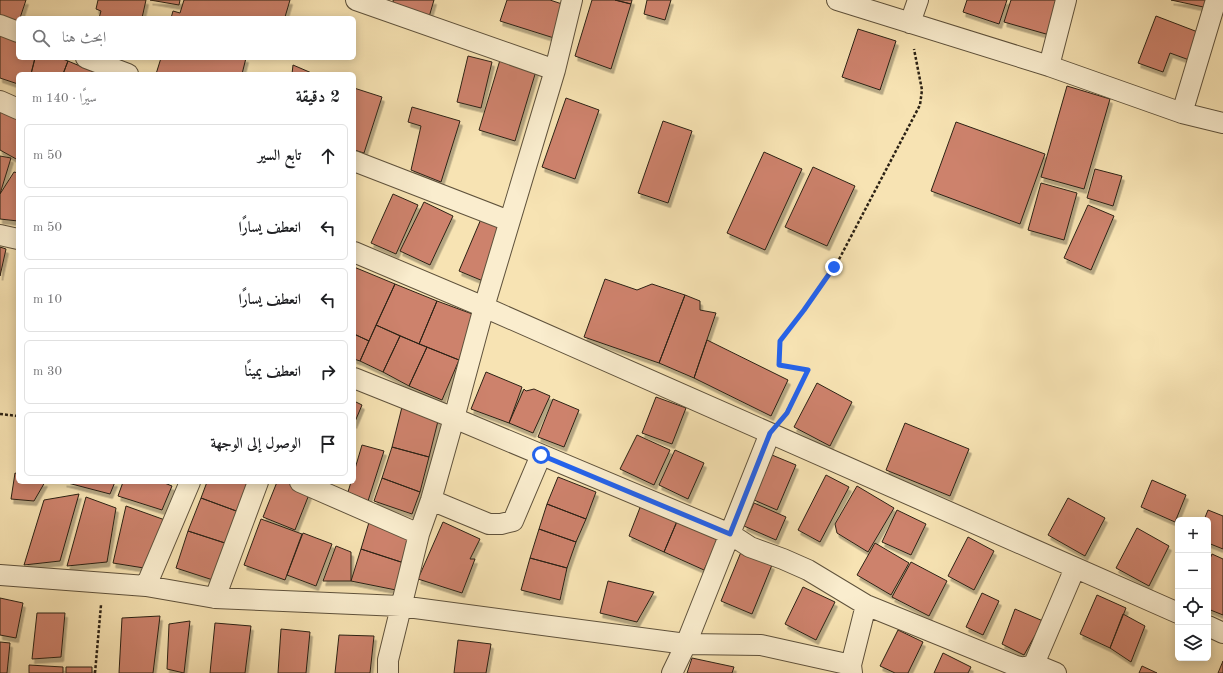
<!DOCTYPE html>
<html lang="ar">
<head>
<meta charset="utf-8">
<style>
	body { margin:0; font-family:"Old Standard TT",Amiri,serif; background:#f6f6f6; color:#202124; direction:rtl }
	.controls { position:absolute; right:12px; bottom:12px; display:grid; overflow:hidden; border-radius:6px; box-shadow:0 2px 10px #0003 }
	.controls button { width:36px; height:36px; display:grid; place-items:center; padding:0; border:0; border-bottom:1px solid #e0e0e0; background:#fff; color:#202124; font:20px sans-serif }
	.stop { position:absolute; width:12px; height:12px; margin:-9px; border:3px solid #2563eb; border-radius:50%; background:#fff }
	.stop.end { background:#2563eb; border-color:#fff; box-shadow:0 1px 4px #0008 }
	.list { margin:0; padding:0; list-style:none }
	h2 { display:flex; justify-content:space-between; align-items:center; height:52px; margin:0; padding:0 16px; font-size:17px }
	h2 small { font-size:13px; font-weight:400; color:#757577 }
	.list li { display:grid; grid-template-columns:26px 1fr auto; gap:12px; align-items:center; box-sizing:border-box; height:64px; margin:0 8px 8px; padding:0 8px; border:1px solid #e0e0e0; border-radius:6px }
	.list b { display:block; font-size:15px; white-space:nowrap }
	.list em { font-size:13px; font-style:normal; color:#757577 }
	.icon { flex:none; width:22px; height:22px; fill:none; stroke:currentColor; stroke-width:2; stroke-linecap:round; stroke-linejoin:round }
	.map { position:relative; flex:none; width:1223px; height:673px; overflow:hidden; direction:ltr }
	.search { position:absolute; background:#fff; box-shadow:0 2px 10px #0003; left:16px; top:16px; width:340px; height:44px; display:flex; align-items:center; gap:10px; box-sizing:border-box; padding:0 14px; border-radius:6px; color:#757577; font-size:15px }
	.panel { position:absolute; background:#fff; box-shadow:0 2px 10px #0003; left:16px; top:72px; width:340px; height:412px; border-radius:6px; direction:rtl }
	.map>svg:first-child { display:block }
</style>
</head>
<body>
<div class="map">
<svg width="1223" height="673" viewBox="0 0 1223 673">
	<defs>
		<filter id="shadow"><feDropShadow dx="2.5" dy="4.5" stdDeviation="0" flood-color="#0004"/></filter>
	</defs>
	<rect width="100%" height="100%" fill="#f7e3b3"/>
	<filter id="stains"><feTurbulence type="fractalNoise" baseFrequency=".005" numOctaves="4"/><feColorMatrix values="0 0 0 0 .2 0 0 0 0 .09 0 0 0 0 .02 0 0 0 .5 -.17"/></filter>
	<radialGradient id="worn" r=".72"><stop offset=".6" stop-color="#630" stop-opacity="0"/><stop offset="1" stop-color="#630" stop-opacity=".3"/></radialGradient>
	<path fill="#cd826c" stroke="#2c2215" filter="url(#shadow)" d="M0,0h26l-6,18h-2v7l-18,-10z
		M98,0h48l-4,18h-43l2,-7 -5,-2z
		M150,0h30l-1,5z
		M184,0h106l-5,17 5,1h-119l2,-7 7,2z
		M393,0h41l-5,17 -35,-10z
		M507,0h43l15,5 -11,33 -54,-17z
		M592,0h23l16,4 -20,65 -36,-13z
		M615,0h17l-1,4z
		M647,0h24l-6,20 -21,-6z
		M967,0h40l-8,24 -36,-12z
		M1011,0h53l-11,36 -49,-14z
		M1171,0h39l-2,8z
		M1156,16l47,18 -11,27 -22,-8 -7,19 -25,-9z
		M858,29l38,12 -16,49 -38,-13z
		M0,35l18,6v17h17l-4,16h-13v10l-18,-6z
		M468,56l24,6 -11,46 -24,-6z
		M35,58h25l8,3 -5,13h-32z
		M161,58h85l-4,16h-86z
		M500,60l36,11 -21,70 -36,-11z
		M68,61l31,13h-36z
		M293,65l21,9h-22z
		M1067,86l43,13 -26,90 -43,-12z
		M354,88l28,9 -18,56 -10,-3z
		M566,98l33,12 -24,69 -33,-12z
		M412,107l48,14 -19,61 -30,-12 10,-44 -13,-4z
		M0,109l18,7v44l-18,-10z
		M663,121l29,10 -24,72 -30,-10z
		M956,122l89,32 -25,70 -89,-33z
		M764,152l38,17 -37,81 -38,-17z
		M0,156l11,2 -11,36z
		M813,167l42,19 -28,60 -42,-19z
		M1095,169l27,7 -9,30 -26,-8z
		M14,172l4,1v48l-18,-2v-25z
		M1041,183l36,10 -13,47 -36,-10z
		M393,194l25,11 -22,49 -25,-11z
		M424,202l29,14 -23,49 -30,-14z
		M1088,205l26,11 -23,54 -27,-12z
		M481,219l24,10 -22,52 -24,-10z
		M0,247l6,2 -6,27z
		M354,267l41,17 -26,57 -15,-7z
		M605,279l32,11 15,-6 33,11 -26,68 -75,-26z
		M395,284l42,17 -18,43 -43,-19z
		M685,295l15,6v9l16,3 -22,65 -35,-15z
		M437,301l38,14 -16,45 -40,-16z
		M376,325l24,11 -17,36 -23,-11z
		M354,334l15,7 -9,20 -6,-2z
		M400,336l27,11 -18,39 -26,-14z
		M707,340l81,40 -17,36 -77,-38z
		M427,347l32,13 -17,40 -33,-14z
		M486,372l36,15 -13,36 -38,-14z
		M817,383l35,19 -22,44 -36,-19z
		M524,389l2,2 8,-2 16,7 -17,37 -24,-10z
		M656,397l30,11 -14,36 -30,-11z
		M553,399l26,11 -15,37 -26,-10z
		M354,401l8,4 -8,19z
		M402,407l37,10 -10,40 -37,-10z
		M905,423l64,26 -19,47 -64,-26z
		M637,435l33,15 -16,35 -34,-16z
		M362,445l22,6 -16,50 -20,-9 3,-10h3v-10z
		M392,447l37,10 -9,35 -38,-14z
		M675,450l29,13 -16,36 -29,-14z
		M772,455l24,10 -19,45 -23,-10z
		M15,473l3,1v8h27l-11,19 -23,-2z
		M826,475l23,12 -29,55 -22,-12z
		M558,477l38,15 -10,27 -39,-15z
		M382,478l38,14 -8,22 -38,-13z
		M1152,480l34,15 -11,27 -34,-15z
		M64,482h51l-5,12z
		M123,482h39l10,4 -10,24 -44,-14z
		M207,482h36l7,3 -11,27 -38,-14z
		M277,482h9l24,10 -15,38 -32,-13z
		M857,486l37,22 -26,44 -31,-19 -2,-9z
		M79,494l-19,67 -36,4 20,-65z
		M86,497l30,11 -9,54 -40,4z
		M201,498l38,14 -11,32 -40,-13z
		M1068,498l37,20 -20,38 -37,-21z
		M754,503l32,14 -10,23 -32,-14z
		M547,504l39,15 -10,23 -37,-13z
		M641,505l37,14 -14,33 -35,-16z
		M126,506l39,14 -21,48 -31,-5z
		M897,510l29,14 -15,31 -29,-13z
		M1208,510l15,6v33l-15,-6v-23h-4z
		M261,519l41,15 -17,46 -41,-15z
		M370,519l44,14 -10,30 -43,-14z
		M678,519l41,18 -15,33 -40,-18z
		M443,522l37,17 -10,20h5l-13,34 -44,-14z
		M1137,528l32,18 -20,40 -33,-18z
		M539,529l37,13 -9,26 -37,-10z
		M188,531l40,13 -12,37 -40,-13z
		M303,533l29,11 -16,42 -29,-11z
		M968,537l26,14 -20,39 -26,-14z
		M875,543l34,20 -18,32 -34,-20z
		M336,546l15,6v29h-28z
		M361,549l43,14 -8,27 -45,-9z
		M741,552l31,13 -20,49 -31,-13z
		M1212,554l11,5v56l-15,-6v-46z
		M530,558l37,10 -7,32 -39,-10z
		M911,562l36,19 -18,35 -37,-19z
		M608,581l46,11 -17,30 -37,-9z
		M803,587l32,15 -19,38 -31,-16z
		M982,593l17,8 -16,34 -17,-8z
		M1097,595l29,13 -16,40 -30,-14z
		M0,598l23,5 -7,35 -16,-3z
		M1015,609l28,12 -19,34 -22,-11z
		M37,613h28l-4,44 -29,2z
		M1123,614l22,12 -14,36 -21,-14z
		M160,616l-7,57h-34l3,-55z
		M190,621l-6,52 -17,-4 2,-45z
		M215,623l36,3 -6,47h-35z
		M281,629l29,3 -4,41h-28z
		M898,630l25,12 -15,31h-13l-15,-7z
		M339,635l35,1 -4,37h-35z
		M458,640l33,4 -5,29h-32z
		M0,642l10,1 -3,30h-7z
		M943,653l28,14 -3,6h-34z
		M692,658l42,9 -2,6h-45z
		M1223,661v12h-5z
		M29,665l34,2v6h-34z
		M1142,666l15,7h-18z
		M66,667h26v6h-26z"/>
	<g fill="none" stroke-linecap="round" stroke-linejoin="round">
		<g stroke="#5f523c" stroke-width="22">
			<path id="street" d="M356,0l199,70
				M837,0l212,66 133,47 41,10
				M910,23l8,-23
				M0,25l18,7
				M86,58l42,16
				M1049,66l17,-66
				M0,101l18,8
				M1182,113l34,-113
				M354,161l155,60
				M0,235l18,4
				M354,252l130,55 694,306
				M354,378l100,40 276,116 20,13 33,12 25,11 58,35 -15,60 1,8
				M300,482l119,52
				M431,500l58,24h12l12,-3 28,-66
				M0,575l146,11 69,12 185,8 286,38 84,-211
				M146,586l44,-104
				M215,598l43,-116
				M866,605l150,61 9,2 9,-4 41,-96
				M1208,626l15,7
				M1034,664l22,9
				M388,673v-13l31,-126 12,-34 23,-82 30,-111 71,-237 17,-70
				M672,673l14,-29 75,1 90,20"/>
		</g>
		<path stroke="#2c2215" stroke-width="2.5" stroke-dasharray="3 2" stroke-linecap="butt" d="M0,414l18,2
			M785,415l23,-45 -29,-5 1,-24 24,-31 31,-43 85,-162 2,-15 -8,-41
			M95,673l6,-68"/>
		<use href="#street" stroke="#faedce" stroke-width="20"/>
	</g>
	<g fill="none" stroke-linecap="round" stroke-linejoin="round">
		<path stroke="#2563eb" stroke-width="5" d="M541,455l189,79 40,-101 17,-20 21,-43 -29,-5 1,-24 24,-31 30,-43"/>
	</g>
	<rect width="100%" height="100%" filter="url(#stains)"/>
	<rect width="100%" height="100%" fill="url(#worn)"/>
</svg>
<div class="controls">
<button>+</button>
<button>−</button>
<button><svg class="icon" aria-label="locate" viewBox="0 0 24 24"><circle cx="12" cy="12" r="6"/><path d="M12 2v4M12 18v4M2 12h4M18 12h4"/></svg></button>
<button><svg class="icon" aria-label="layers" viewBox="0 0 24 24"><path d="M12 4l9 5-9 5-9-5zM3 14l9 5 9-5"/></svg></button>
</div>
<div class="stop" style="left:541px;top:455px"></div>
<div class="stop end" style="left:834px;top:267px"></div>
<div class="search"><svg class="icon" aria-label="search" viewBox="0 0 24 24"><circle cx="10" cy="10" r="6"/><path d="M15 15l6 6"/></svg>ابحث هنا</div>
<section class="panel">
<h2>2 دقيقة<small>سيرًا · 140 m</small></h2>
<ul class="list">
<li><svg class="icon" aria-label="ahead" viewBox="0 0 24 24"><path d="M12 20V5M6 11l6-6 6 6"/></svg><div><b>تابع السير</b></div><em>50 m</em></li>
<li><svg class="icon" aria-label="left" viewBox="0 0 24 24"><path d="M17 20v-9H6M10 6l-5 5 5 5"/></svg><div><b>انعطف يسارًا</b></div><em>50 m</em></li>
<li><svg class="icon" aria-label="left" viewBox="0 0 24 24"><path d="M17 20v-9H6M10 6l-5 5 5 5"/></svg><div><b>انعطف يسارًا</b></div><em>10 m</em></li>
<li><svg class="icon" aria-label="right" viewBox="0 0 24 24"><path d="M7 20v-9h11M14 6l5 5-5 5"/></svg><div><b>انعطف يمينًا</b></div><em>30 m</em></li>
<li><svg class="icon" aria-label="arrive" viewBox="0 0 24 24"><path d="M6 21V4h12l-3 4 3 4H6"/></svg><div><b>الوصول إلى الوجهة</b></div></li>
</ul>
</section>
</div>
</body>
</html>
